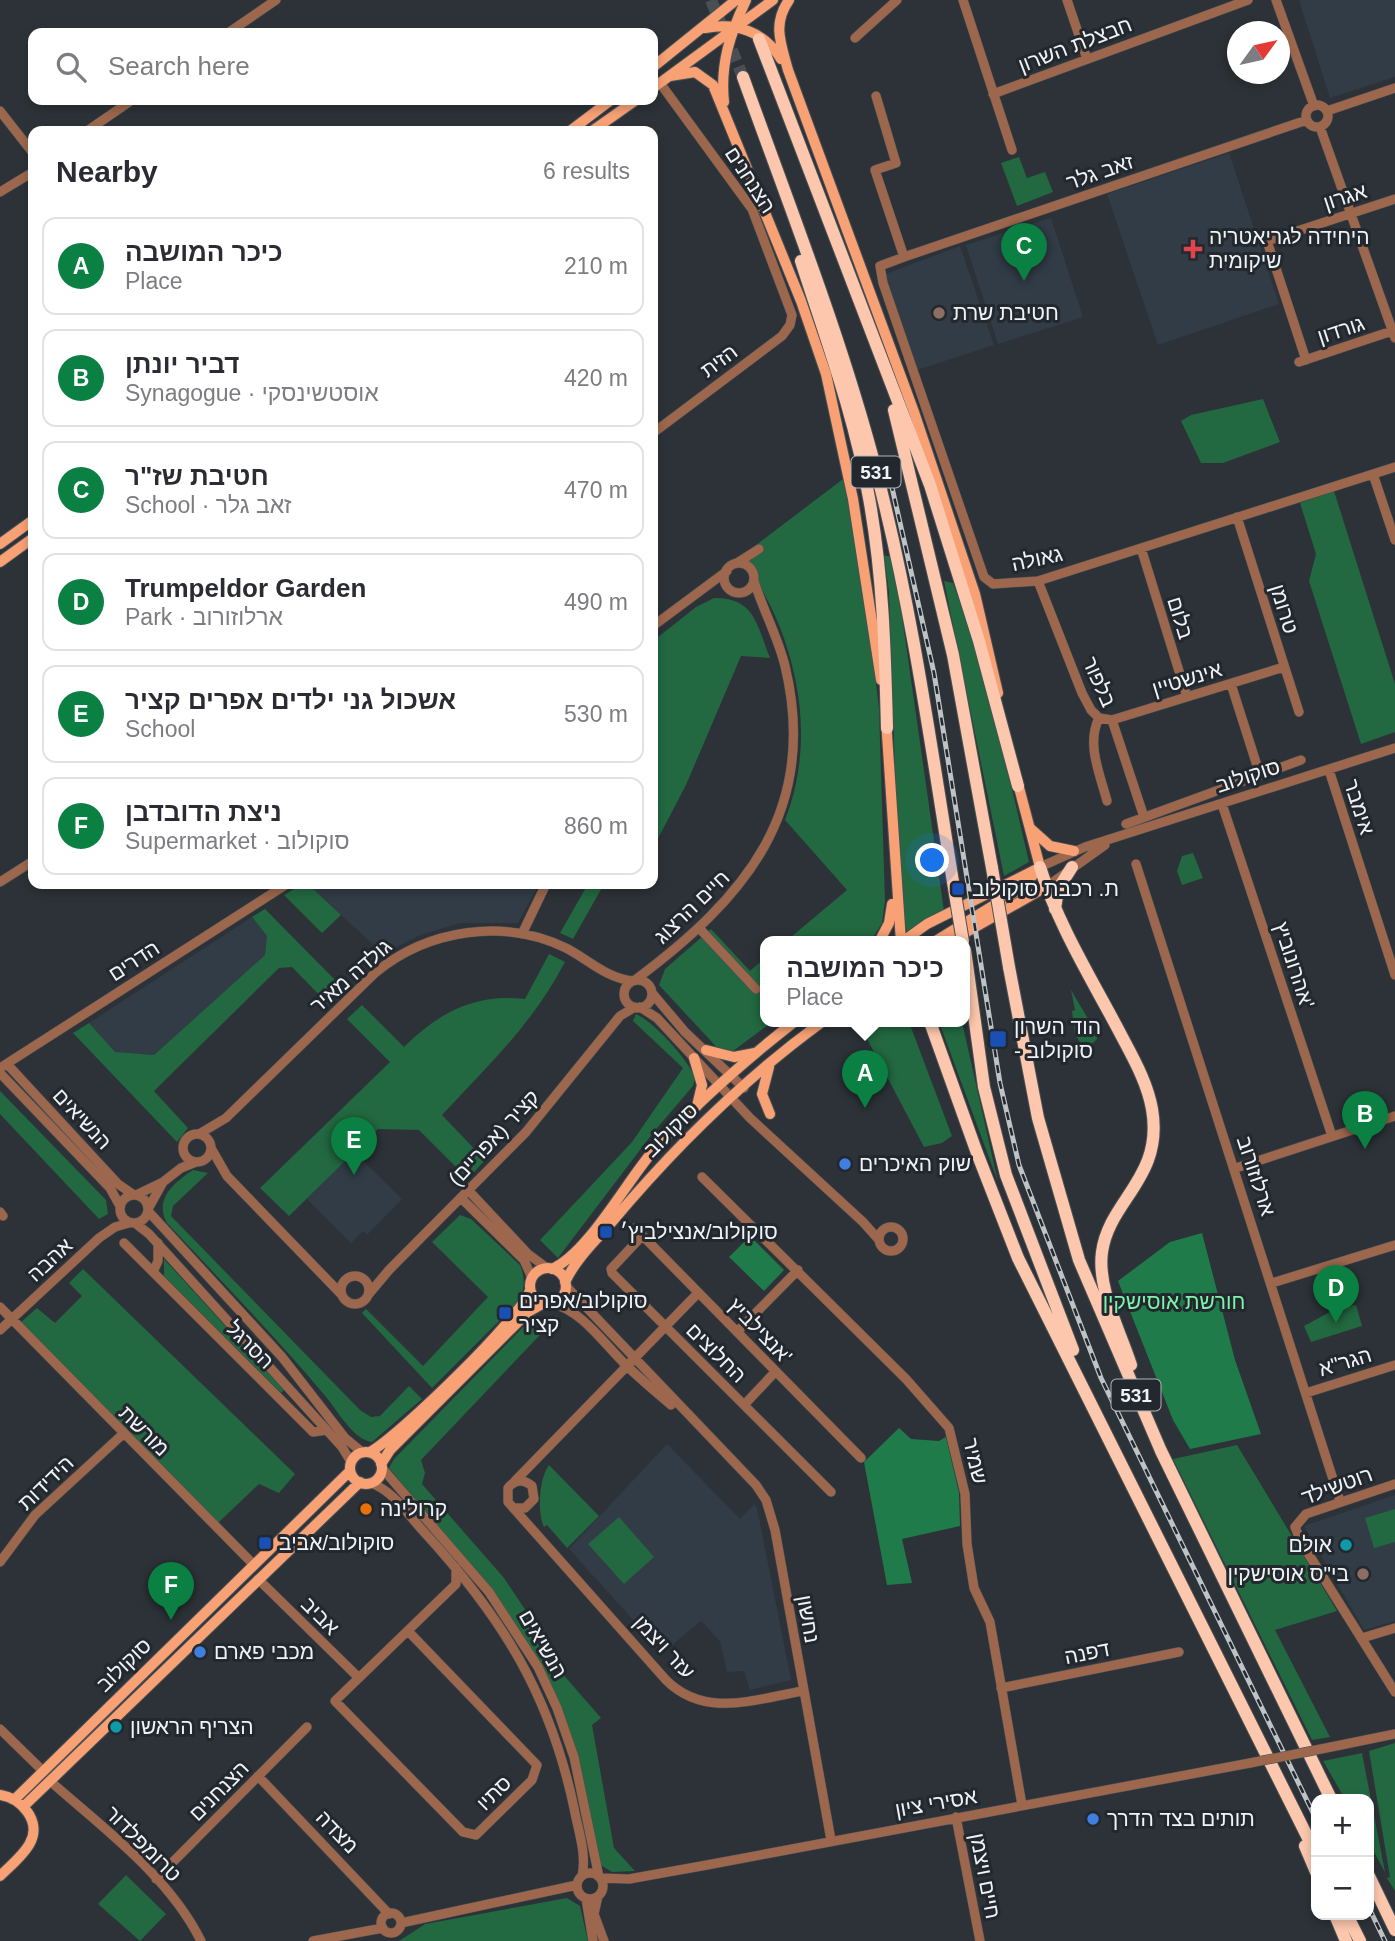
<!DOCTYPE html>
<html lang="en">
<head>
<meta charset="utf-8">
<style>
	body { margin:0; font-family:Helvetica,Heebo,sans-serif; background:#f2f2f3; color:#2b2b33 }
	.controls { position:absolute; right:21px; bottom:21px; display:grid; overflow:hidden; border-radius:14px; box-shadow:0 4px 10px #0003 }
	.controls button { width:63px; height:63px; display:grid; place-items:center; padding:0; border:0; border-bottom:2px solid #e1e1e2; background:#fff; color:#2b2b33; font:35px sans-serif }
	.compass { position:absolute; left:1227px; top:21px; width:63px; height:63px; border-radius:50%; background:#fff; box-shadow:0 4px 10px #0003; rotate:57deg }
	.you { position:absolute; left:933px; top:861px; width:24px; height:24px; margin:-18px; border:5px solid #fff; border-radius:50%; background:#1a73e8; box-shadow:0 0 0 10px #1a73e833 }
	.badge { display:grid; place-items:center; width:46px; height:46px; border-radius:50%; background:#0b8043; color:#fff; font-size:23px; font-weight:700 }
	.pin { position:absolute; translate:-50% -58px; filter:drop-shadow(0 2px 4px #0008) }
	.pin::after { content:''; position:absolute; top:37px; width:24px; height:21px; background:inherit; clip-path:polygon(0 0,100% 0,50% 100%) }
	.popup { position:absolute; left:760px; top:936px; width:210px; height:91px; box-sizing:border-box; display:grid; place-content:center; border-radius:14px; background:#fff; filter:drop-shadow(0 2px 5px #0005); font-size:23px; white-space:nowrap; color:#7c7c81 }
	.popup b { font-size:26px; color:#2b2b33 }
	.popup::after { content:''; position:absolute; left:50%; top:100%; margin-left:-14px; border:14px solid transparent; border-top-color:#fff }
	.list { margin:0; padding:0; list-style:none }
	h2 { display:flex; justify-content:space-between; align-items:center; height:91px; margin:0; padding:0 28px; font-size:30px }
	h2 small { font-size:23px; font-weight:400; color:#7c7c81 }
	.list li { display:grid; grid-template-columns:46px 1fr auto; gap:21px; align-items:center; box-sizing:border-box; height:98px; margin:0 14px 14px; padding:0 14px; border:2px solid #e1e1e2; border-radius:14px }
	.list b { display:block; font-size:26px; white-space:nowrap }
	.list p { margin:0; font-size:23px; white-space:nowrap; color:#7c7c81 }
	.list em { font-size:23px; font-style:normal; color:#7c7c81 }
	.icon { flex:none; width:38px; height:38px; fill:none; stroke:currentColor; stroke-width:2; stroke-linecap:round; stroke-linejoin:round }
	.map { position:relative; flex:none; width:1395px; height:1941px; overflow:hidden }
	.search { position:absolute; background:#fff; box-shadow:0 4px 10px #0003; left:28px; top:28px; width:630px; height:77px; display:flex; align-items:center; gap:18px; box-sizing:border-box; padding:0 24px; border-radius:14px; color:#7c7c81; font-size:26px }
	.panel { position:absolute; background:#fff; box-shadow:0 4px 10px #0003; left:28px; top:126px; width:630px; height:763px; border-radius:14px }
	.map>svg:first-child { display:block }
</style>
</head>
<body>
<div class="map">
<svg width="1395" height="1941" viewBox="0 0 1395 1941">
	<rect width="100%" height="100%" fill="#2c3237"/>
	<path fill="#323c46" d="M1299,0h96v77l-65,21z
		M1229,153l50,151 -121,41 -51,-151z
		M1051,218l32,99 -85,27 -32,-99z
		M960,246l34,99 -80,26 -31,-96z
		M308,884h231l-21,39h-57l-41,12 -37,19z
		M252,917l15,19 -2,19 -111,100 -39,-2 -26,-30z
		M354,1152l48,47 -35,36 -4,-4 -12,12 -44,-44z
		M667,1444l73,75 14,-15 3,4 34,172 -41,10 -6,-19 -17,1 -7,-31 -19,-20 -30,25 -8,-9 -9,6 -85,-94z
		M1395,1495v126l-31,9 -60,-104z"/>
	<path fill="#226840" d="M1019,157l8,21 18,-6 8,20 -36,14 -16,-43z
		M1263,399l17,43 -57,21h-22l-20,-42 10,-6z
		M847,476l15,83 17,150 6,192 -3,22 -12,19h-85l62,-52 -62,-70c25,-64 19,-132 -6,-195 -8,-20 -19,-38 -28,-58l-16,-6z
		M1334,491l61,193v48l-34,12 -52,-163 7,-27 -16,-51z
		M884,556h7l9,46 44,309 -37,22 -8,-43 -10,-298z
		M944,581l9,2c34,91 54,185 76,279l-25,14z
		M714,598c41,-1 43,28 56,60l-29,-2 -55,129 -33,63v-207l43,-34z
		M1193,853l10,25 -21,7 -5,-14 5,-15z
		M302,884h6l33,31 -19,18 -38,-38z
		M588,884h16l-31,55 -13,-6z
		M265,909l79,80 -15,16 -37,-38 -13,1 -125,123 34,37 -11,14 -104,-109 16,-10 26,29 39,3 111,-100 2,-19 -15,-19z
		M711,929l39,42 15,-13v64h7l-43,32 -7,-1 -63,-68 6,-16z
		M549,954l16,8c-31,60 -77,104 -123,153l43,45 -17,19 -49,-49 -41,-1 -89,87 -29,-28 130,-126 -43,-43 15,-14 42,42c34,-34 71,-54 121,-48z
		M1071,990l26,44v5l-7,7h-8l-7,-12 -3,-23 3,-1z
		M636,1014c18,8 52,45 59,64l-2,8 -41,48 -94,124 -18,-18 92,-98 51,-74 -50,-47z
		M866,1022h43l43,114 -10,7 -18,4 -59,-112z
		M939,1022h23l36,160z
		M0,1091l106,109 2,14 -9,5 -99,-105z
		M193,1170l15,3 -35,33 -2,10 189,194 11,7 9,-1 29,-30 13,13 -50,43c-18,-2 -34,-30 -45,-44 -51,-61 -106,-117 -160,-175 -13,-23 6,-40 26,-53z
		M460,1215l11,4 49,46c5,11 5,25 -1,36l-87,87 -70,-75 4,-4 57,57 65,-69 -56,-55z
		M164,1259l120,131 -3,3 -117,-117z
		M83,1269l212,205 -16,19 -20,-9 -41,39 -198,-200 17,-15 18,15 27,-27 -13,-13z
		M1356,1305l6,21 -51,16 -7,-16 35,-19z
		M550,1316h8l-137,144 4,13 -3,11 82,94 61,91 -4,3 40,46 -9,7 22,123 21,23 -23,1 -13,-8 -13,-67 -52,-143 -40,-61 -105,-125 5,-9 135,-138z
		M1237,1445l100,166 -62,19 55,107 -18,3 -139,-281z
		M549,1465l50,51 -32,32 -20,-23 -3,2c-7,-14 -5,-49 5,-62z
		M1395,1509v33l-21,6 -9,-30z
		M619,1517l35,40 -30,27 -36,-40z
		M1395,1743v148l-8,-13 3,-1 -21,-126z
		M1362,1753l23,119 -16,-29v-44h-24l-22,-38z
		M126,1875l40,39 -26,27 -42,-37z
		M567,1898l13,8 8,35h-189l26,-17z"/>
	<path fill="#1f7c4a" d="M1202,1233l33,127 26,74 -71,15 -17,-29 -55,-139 52,-39z
		M750,1236l34,34 -20,21 -35,-34z
		M899,1428l12,11 28,2 7,-4 13,56 1,33 -58,13 10,44 -25,2 -23,-123z"/>
	<g fill="none" stroke-linecap="round" stroke-linejoin="round">
		<path stroke="#494f54" stroke-width="12" stroke-dasharray="12 6" stroke-linecap="butt" d="M711,0l32,77"/>
		<g stroke="#4b5156" stroke-width="10">
			<path id="minor" d="M963,0l49,150
				M1067,0l20,59
				M1276,0l38,106
				M228,33l48,-33
				M855,38l42,-38
				M993,94l255,-94
				M876,96l20,67 -21,7 29,87
				M1306 116a11 11 0 1 1 22 0a11 11 0 1 1-22 0Z
				M0,111l33,42
				M1327,111l68,-23
				M1307,120l-403,137 -24,9 3,17 101,294 9,7 45,-3 357,-114
				M1320,127l75,211
				M87,131l45,-31
				M0,192l33,-20
				M1306,360l-39,-119 128,-42
				M1299,362l96,-32
				M653,433l129,-97 8,-11 2,-10 -40,-106 -92,-126
				M1373,474l22,66
				M1237,517l62,195
				M1141,548l46,149
				M737,563l22,-14
				M724 578a15 15 0 1 1 30 0a15 15 0 1 1-30 0Z
				M1038,581l44,112 9,17 8,8c-13,26 1,56 8,83
				M653,626l74,-55
				M1231,684l29,91
				M1099,718l13,2 172,-53
				M1112,720l32,97
				M1329,770l66,205
				M1222,804l110,332
				M1126,824l175,-64
				M1136,864l204,637
				M1040,867l45,-20 310,-99
				M0,882l33,-21
				M1046,887l59,-42
				M699,928l57,61
				M522,934l24,-50
				M624 994a14 14 0 1 1 28 0a14 14 0 1 1-28 0Z
				M635,980c109,-81 185,-169 150,-314 -7,-29 -22,-56 -31,-85
				M652,993l33,39 59,56
				M640,1007l17,11 93,100 113,104 16,18
				M7,1064l111,120 16,11
				M0,1068l287,-184
				M0,1073l110,115 10,18
				M199,1134l27,-16 149,-145c53,-44 129,-55 191,-25 23,12 40,30 67,33
				M183 1148a14 14 0 1 1 28 0a14 14 0 1 1-28 0Z
				M211,1148l16,28 114,118
				M1236,1168l159,-52
				M702,1177l204,202 43,49 16,66 2,50 7,44 16,34 32,183
				M163,1182l18,-14 15,-6
				M469,1191l59,63 19,14
				M120 1209a14 14 0 1 1 28 0a14 14 0 1 1-28 0Z
				M136,1195l27,-13 -15,27
				M462,1199l62,61 8,18
				M148,1211l134,146 63,81 17,14
				M0,1212l3,4
				M135,1223l14,11 193,213 9,15
				M879 1239a12 12 0 1 1 24 0a12 12 0 1 1-24 0Z
				M635,1228l226,230
				M642,1236l-31,33 1,4 219,219
				M124,1243l189,189 14,-2
				M153,1272l5,-11v-18
				M341 1290a14 14 0 1 1 28 0a14 14 0 1 1-28 0Z
				M1272,1283l123,-38
				M565,1285l191,200 10,15 9,30 56,310
				M368,1295l21,-25 137,-138 94,-116 15,-9
				M551,1303c31,7 53,41 75,62 14,14 30,27 45,40
				M0,1307l254,258
				M0,1330l99,-92 16,-11 14,-4
				M737,1332l61,-62
				M1306,1393l89,-28
				M744,1405l31,-33
				M382,1468l107,124 49,75 19,41 17,49 25,120
				M515,1481l183,-188
				M370,1483c22,6 39,33 54,49 78,85 126,162 150,276 4,22 13,46 8,68
				M1395,1484l-89,30 -11,13 6,15 94,150
				M515,1508h10l9,-9 -2,-13c-8,-7 -17,-7 -24,2v14l158,178c39,39 89,19 137,11
				M0,1562l35,-47 88,-81
				M258,1579l101,99
				M408,1631l129,134 -5,15 -56,55 -13,-3 -128,-131 121,-117v-16
				M1362,1638l33,-10
				M1001,1688l178,-36
				M0,1729l43,42
				M1331,1747l64,-13
				M258,1776l131,138
				M50,1781c53,47 119,95 151,160
				M956,1817l24,124
				M577 1886a13 13 0 1 1 26 0a13 13 0 1 1-26 0Z
				M600,1878l29,1 78,-14 543,-102
				M156,1879l151,-152
				M598,1896l-4,18 10,27
				M586,1899l7,42
				M381 1923a10 10 0 1 1 20 0a10 10 0 1 1-20 0Z
				M401,1923l176,-38
				M313,1941l70,-13"/>
		</g>
		<g stroke="#4b5156" stroke-width="12">
			<path id="major" d="M789,0c-17,24 -8,44 -1,70l126,342 61,182 23,99
				M705,28c32,-6 59,4 76,31
				M653,67l83,-67
				M670,76l25,-4 18,13 88,216 25,73 27,125 28,181
				M653,88l120,-88
				M724,102c-4,-38 6,-68 22,-102
				M570,131l41,-31
				M592,131l44,-31
				M0,544l33,-24
				M0,562l33,-24
				M886,720l15,222
				M1031,829l19,17 24,5
				M879,942l10,-19 3,-19
				M902,942l25,-18 110,-55
				M934,942l88,-54 18,-21 -23,-87
				M949,942l97,-55
				M706,1050l28,7 21,-4
				M694,1058l8,27 -5,21
				M769,1067l-7,27 8,20
				M530 1286a18 18 0 1 1 36 0a18 18 0 1 1-36 0Z
				M552,1269c38,-17 77,-93 107,-125 41,-44 88,-85 135,-122
				M565,1282c11,-23 29,-40 46,-59 62,-74 133,-144 211,-201
				M370,1452c28,-15 153,-136 160,-162
				M350 1468a16 16 0 1 1 32 0a16 16 0 1 1-32 0Z
				M381,1464l9,-14 138,-138 16,-9
				M0,1795c21,3 42,26 30,48 -6,12 -21,24 -30,33
				M15,1799l335,-328
				M24,1806l336,-324"/>
		</g>
		<g stroke="#4b5156" stroke-width="14">
			<path id="highway" d="M759,39l171,446 49,156 39,145
				M743,77c47,131 99,262 134,397 35,134 54,272 76,408
				M801,261c25,78 54,156 68,237 14,76 16,152 18,230
				M894,410l59,245 39,213
				M1040,867c18,58 51,111 79,164 13,25 28,50 33,78 12,69 -43,91 -50,143 -5,36 18,79 29,113
				M1055,909l3,-20 14,-22
				M965,950l19,137 22,88 67,175
				M1009,967l29,151 41,142 82,191 170,348
				M930,1022l47,131 41,105 298,596
				M1305,1846l11,26
				M1369,1876l26,54
				M1335,1915l11,26
				M1347,1915l13,26"/>
		</g>
		<use href="#minor" stroke="#9c674c" stroke-width="9"/>
		<use href="#major" stroke="#f8a175" stroke-width="10"/>
		<use href="#highway" stroke="#fcc7ad" stroke-width="12"/>
		<g stroke="#bec3c6" stroke-width="5">
			<path id="rail" d="M891,483l43,190 66,410 19,82 82,213 215,441
				M1369,1908l16,33"/>
		</g>
		<use href="#rail" stroke="#22282d" stroke-width="2.5" stroke-dasharray="8" stroke-linecap="butt"/>
		<g stroke="#4b5156" stroke-width="10" stroke-linecap="butt">
			<path id="minor-bridge" d="M1250,1763l81,-16"/>
		</g>
		<g stroke="#4b5156" stroke-width="14" stroke-linecap="butt">
			<path id="highway-bridge" d="M992,868l17,99
				M953,882l10,60"/>
		</g>
		<use href="#minor-bridge" stroke="#9c674c" stroke-width="9"/>
		<use href="#highway-bridge" stroke="#fcc7ad" stroke-width="12"/>
	</g>
	<path fill="#e0444e" stroke="#22282d" stroke-width="2.5" d="M1189.5 238.5h7v7h7v7h-7v7h-7v-7h-7v-7h7z"/>
	<g fill="#8d6e63" stroke="#22282d" stroke-width="2.5">
		<circle cx="939" cy="313" r="7"/>
		<circle cx="1363" cy="1574" r="7"/>
	</g>
	<g fill="#1a4fb4" stroke="#22282d" stroke-width="2.5">
		<rect x="951" y="882" width="14" height="14" rx="3.5"/>
		<rect x="989" y="1030" width="18" height="18" rx="3.5"/>
		<rect x="599" y="1225" width="14" height="14" rx="3.5"/>
		<rect x="498" y="1306" width="14" height="14" rx="3.5"/>
		<rect x="258" y="1536" width="14" height="14" rx="3.5"/>
	</g>
	<g fill="#3f7fe0" stroke="#22282d" stroke-width="2.5">
		<circle cx="845" cy="1164" r="7"/>
		<circle cx="200" cy="1652" r="7"/>
		<circle cx="1093" cy="1819" r="7"/>
	</g>
	<circle fill="#e8710a" stroke="#22282d" stroke-width="2.5" cx="366" cy="1509" r="7"/>
	<g fill="#0f9aa8" stroke="#22282d" stroke-width="2.5">
		<circle cx="1346" cy="1545" r="7"/>
		<circle cx="116" cy="1727" r="7"/>
	</g>
	<g text-anchor="middle" stroke-width="6" stroke-linejoin="round" paint-order="stroke">
		<g fill="#22282d" stroke="#b2b6ba" stroke-width="2">
			<rect x="851.5" y="456.5" width="49" height="31" rx="5"/>
			<rect x="1111.5" y="1379.5" width="49" height="31" rx="5"/>
		</g>
		<g font-size="19" font-weight="bold" fill="#eff3f6">
			<text x="876" y="479">531</text>
			<text x="1136" y="1402">531</text>
		</g>
		<g font-size="21" fill="#eff3f6" stroke="#22282d">
			<text transform="translate(1075 45) rotate(-21)" y="7">חבצלת השרון</text>
			<text transform="translate(1100 172) rotate(-19)" y="7">זאב גלר</text>
			<text transform="translate(750 180) rotate(57)" y="7">הצנחנים</text>
			<text transform="translate(1345 197) rotate(-18)" y="7">אגרון</text>
			<text transform="translate(1341 330) rotate(-18)" y="7">גורדון</text>
			<text transform="translate(719 361) rotate(-37)" y="7">הזית</text>
			<text transform="translate(1037 559) rotate(-12)" y="7">גאולה</text>
			<text transform="translate(1284 609) rotate(73)" y="7">טרומן</text>
			<text transform="translate(1180 618) rotate(73)" y="7">בלום</text>
			<text transform="translate(1187 679) rotate(-17)" y="7">אינשטיין</text>
			<text transform="translate(1099 682) rotate(66)" y="7">בלפור</text>
			<text transform="translate(1248 776) rotate(-18)" y="7">סוקולוב</text>
			<text transform="translate(1359 807) rotate(72)" y="7">אימבר</text>
			<text transform="translate(692 907) rotate(-44)" y="7">חיים הרצוג</text>
			<text transform="translate(134 961) rotate(-33)" y="7">הדרים</text>
			<text transform="translate(1294 965) rotate(72)" y="7">אהרונוביץ'</text>
			<text transform="translate(351 976) rotate(-41)" y="7">גולדה מאיר</text>
			<text transform="translate(82 1119) rotate(47)" y="7">הנשיאים</text>
			<text transform="translate(671 1130) rotate(-45)" y="7">סוקולוב</text>
			<text transform="translate(494 1138) rotate(-47)" y="7">קציר (אפריים)</text>
			<text transform="translate(1256 1176) rotate(72)" y="7">ארלוזורוב</text>
			<text transform="translate(50 1260) rotate(-43)" y="7">אהבה</text>
			<text transform="translate(760 1331) rotate(46)" y="7">אנצילביץ'</text>
			<text transform="translate(250 1345) rotate(45)" y="7">הסרגל</text>
			<text transform="translate(716 1353) rotate(45)" y="7">החלוצים</text>
			<text transform="translate(1345 1362) rotate(-17)" y="7">הגר"א</text>
			<text transform="translate(144 1431) rotate(45)" y="7">מורשת</text>
			<text transform="translate(975 1461) rotate(77)" y="7">שמיר</text>
			<text transform="translate(46 1483) rotate(-44)" y="7">הידידות</text>
			<text transform="translate(1337 1486) rotate(-20)" y="7">רוטשילד</text>
			<text transform="translate(320 1616) rotate(45)" y="7">אביב</text>
			<text transform="translate(808 1619) rotate(80)" y="7">נחשון</text>
			<text transform="translate(543 1644) rotate(60)" y="7">הנשיאים</text>
			<text transform="translate(664 1647) rotate(47)" y="7">עזר ויצמן</text>
			<text transform="translate(1087 1653) rotate(-11)" y="7">דפנה</text>
			<text transform="translate(124 1665) rotate(-44)" y="7">סוקולוב</text>
			<text transform="translate(219 1791) rotate(-45)" y="7">הצנחנים</text>
			<text transform="translate(494 1793) rotate(-45)" y="7">סתיו</text>
			<text transform="translate(936 1803) rotate(-10)" y="7">אסירי ציון</text>
			<text transform="translate(337 1832) rotate(46)" y="7">מצדה</text>
			<text transform="translate(143 1844) rotate(45)" y="7">טרומפלדור</text>
			<text transform="translate(985 1876) rotate(79)" y="7">חיים ויצמן</text>
		</g>
		<g font-size="21" fill="#eff3f6" stroke="#22282d" text-anchor="start">
			<text x="1209" y="244">היחידה לגריאטריה<tspan x="1209" dy="24">שיקומית</tspan></text>
			<text x="953" y="320">חטיבת שרת</text>
			<text x="972" y="896">ת. רכבת סוקולוב</text>
			<text x="1014" y="1034">הוד השרון<tspan x="1014" dy="24">- סוקולוב</tspan></text>
			<text x="859" y="1171">שוק האיכרים</text>
			<text x="620" y="1239">סוקולוב/אנצילביץ׳</text>
			<text x="519" y="1308">סוקולוב/אפרים<tspan x="519" dy="24">קציר</tspan></text>
			<text x="380" y="1516">קרולינה</text>
			<text x="279" y="1550">סוקולוב/אביב</text>
			<text x="1332" y="1552" text-anchor="end">אולם</text>
			<text x="1349" y="1581" text-anchor="end">בי"ס אוסישקין</text>
			<text x="214" y="1659">מכבי פארם</text>
			<text x="130" y="1734">הצריף הראשון</text>
			<text x="1107" y="1826">תותים בצד הדרך</text>
		</g>
		<g font-size="21" fill="#7ff2ab" stroke="#22282d">
			<text x="1174" y="1309">חורשת אוסישקין</text>
		</g>
	</g>
</svg>
<div class="controls">
<button>+</button>
<button>−</button>
</div>
<svg class="compass" viewBox="-18 -18 36 36"><path d="M0-13l5 13h-10z" fill="#e53935"/><path d="M0 13l5-13h-10z" fill="#7c7c81"/></svg>
<div class="you"></div>
<div class="pin badge" style="left:865px;top:1108px">A</div>
<div class="popup"><b>כיכר המושבה</b>Place</div>
<div class="pin badge" style="left:1365px;top:1149px">B</div>
<div class="pin badge" style="left:1024px;top:281px">C</div>
<div class="pin badge" style="left:1336px;top:1323px">D</div>
<div class="pin badge" style="left:354px;top:1175px">E</div>
<div class="pin badge" style="left:171px;top:1620px">F</div>
<div class="search"><svg class="icon" aria-label="search" viewBox="0 0 24 24"><circle cx="10" cy="10" r="6"/><path d="M15 15l6 6"/></svg>Search here</div>
<section class="panel">
<h2>Nearby<small>6 results</small></h2>
<ul class="list">
<li><span class="badge">A</span><div><b>כיכר המושבה</b><p>Place</p></div><em>210 m</em></li>
<li><span class="badge">B</span><div><b>דביר יונתן</b><p>Synagogue · אוסטשינסקי</p></div><em>420 m</em></li>
<li><span class="badge">C</span><div><b>חטיבת שז&quot;ר</b><p>School · זאב גלר</p></div><em>470 m</em></li>
<li><span class="badge">D</span><div><b>Trumpeldor Garden</b><p>Park · ארלוזורוב</p></div><em>490 m</em></li>
<li><span class="badge">E</span><div><b>אשכול גני ילדים אפרים קציר</b><p>School</p></div><em>530 m</em></li>
<li><span class="badge">F</span><div><b>ניצת הדובדבן</b><p>Supermarket · סוקולוב</p></div><em>860 m</em></li>
</ul>
</section>
</div>
</body>
</html>
